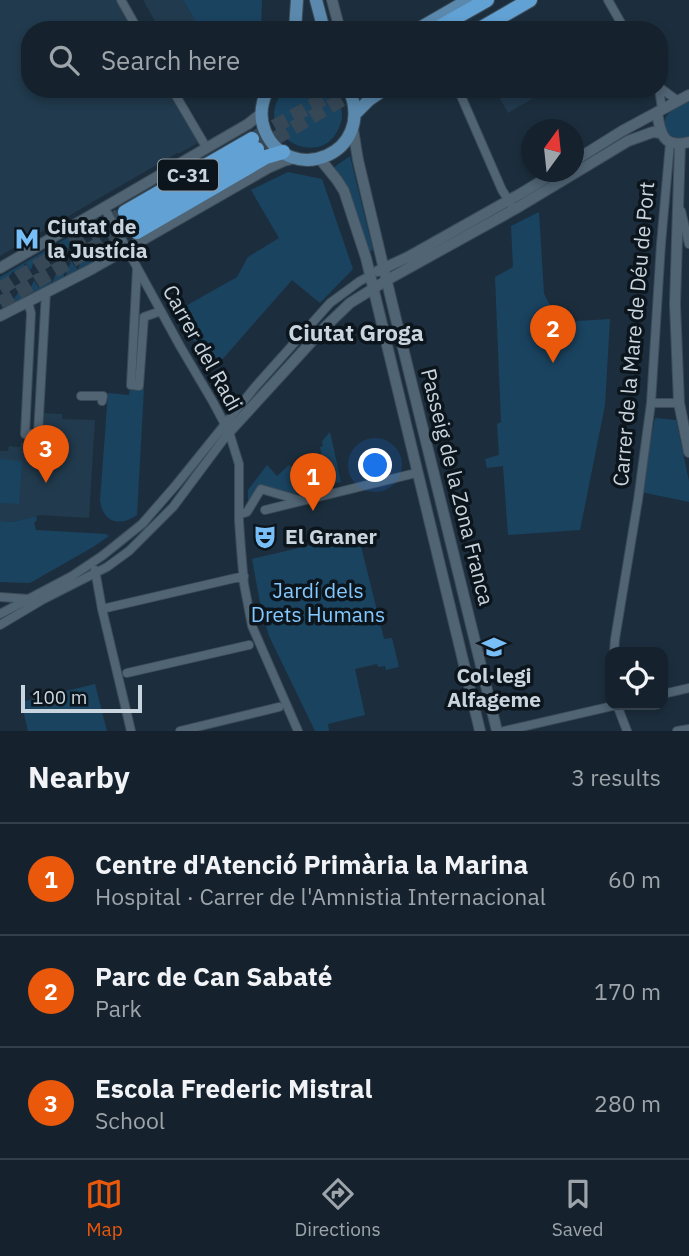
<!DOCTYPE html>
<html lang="en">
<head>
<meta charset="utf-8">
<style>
	body { margin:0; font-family:"IBM Plex Sans",sans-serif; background:#1e2a36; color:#f1f3f6 }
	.controls { position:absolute; right:21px; bottom:21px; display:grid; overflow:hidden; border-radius:14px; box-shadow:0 4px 10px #0003 }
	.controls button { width:63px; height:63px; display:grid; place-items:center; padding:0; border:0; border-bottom:2px solid #343f4a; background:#15222e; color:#f1f3f6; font:35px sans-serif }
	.compass { position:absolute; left:521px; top:119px; width:63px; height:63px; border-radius:50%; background:#15222e; box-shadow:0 4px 10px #0003; rotate:15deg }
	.scale { position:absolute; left:21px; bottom:18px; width:121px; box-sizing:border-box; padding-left:7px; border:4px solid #c9d5de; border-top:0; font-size:19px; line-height:24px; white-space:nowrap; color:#c9d5de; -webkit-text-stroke:5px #0d151c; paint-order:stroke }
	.you { position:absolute; left:376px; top:466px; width:24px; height:24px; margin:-18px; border:5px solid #fff; border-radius:50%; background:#1a73e8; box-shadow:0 0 0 10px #1a73e833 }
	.badge { display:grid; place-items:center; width:46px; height:46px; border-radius:50%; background:#ea580c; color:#fff; font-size:23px; font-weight:700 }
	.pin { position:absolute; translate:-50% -58px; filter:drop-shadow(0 2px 4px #0008) }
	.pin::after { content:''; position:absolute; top:37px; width:24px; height:21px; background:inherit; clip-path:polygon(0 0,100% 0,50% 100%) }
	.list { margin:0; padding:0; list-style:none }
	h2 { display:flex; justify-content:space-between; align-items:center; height:91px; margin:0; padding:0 28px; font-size:30px }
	h2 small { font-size:23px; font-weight:400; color:#9da4aa }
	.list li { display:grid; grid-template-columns:46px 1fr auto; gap:21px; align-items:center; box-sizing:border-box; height:112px; padding:0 28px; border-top:2px solid #343f4a }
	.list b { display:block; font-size:26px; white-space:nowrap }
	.list p { margin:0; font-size:23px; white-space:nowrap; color:#9da4aa }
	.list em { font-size:23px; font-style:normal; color:#9da4aa }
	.icon { flex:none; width:38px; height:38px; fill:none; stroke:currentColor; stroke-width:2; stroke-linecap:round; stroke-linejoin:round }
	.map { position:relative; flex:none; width:689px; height:731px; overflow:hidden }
	.search { position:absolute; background:#15222e; box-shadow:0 4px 10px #0003; left:21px; right:21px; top:21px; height:77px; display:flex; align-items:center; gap:18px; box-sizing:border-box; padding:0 24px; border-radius:28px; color:#9da4aa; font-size:26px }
	.sheet { height:427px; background:#15222e }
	nav { display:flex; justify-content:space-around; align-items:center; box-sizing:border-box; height:98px; border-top:2px solid #343f4a; background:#15222e; font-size:19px; color:#9da4aa }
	nav a { display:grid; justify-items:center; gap:4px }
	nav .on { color:#ea580c }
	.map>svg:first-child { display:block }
</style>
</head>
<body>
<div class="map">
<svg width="689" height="731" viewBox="0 0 689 731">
	<rect width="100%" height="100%" fill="#1c2e3d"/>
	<path fill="#213a4d" d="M0,0h116l17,30h-103v59h137l31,54 -18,10h-3l-177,103z
		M143,0h40l18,30h-41z
		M499,89h34l4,7 -29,17 -12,-22z
		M44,413l18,1v5l33,1 -6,98 -49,-3 -27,7 -13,-1v-70h8l1,-5 11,1 1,-4 20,-1z"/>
	<path fill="#1a4360" d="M183,0h79l-1,30h-60z
		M285,89h47c8,11 13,23 8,36 -17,50 -94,8 -55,-36z
		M689,101v35c-13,6 -30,-3 -23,-19 4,-8 16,-12 23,-16z
		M350,156l23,94 -4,2c-8,-30 -19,-57 -36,-84z
		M288,172l34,7 31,90 -33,34 -28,-23 -79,90 -38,-58 62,-35 11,-20 31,-19 -28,-48z
		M539,212l5,82 16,28 50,-3 -5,86 -25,125 -72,5 -5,-69 -16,2 -2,-9 14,-4 -2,-31 4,-2 -6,-145 18,-10 -2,-41z
		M91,224l1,2 -12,17 -5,-7 -7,13 -6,-7 -6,14h-1l-5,-8 -6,15 -2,1 -4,-8 -5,8 -2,5 -1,1 -5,-7 -6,14 -1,1 -5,-7 -5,7 -2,6 -2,1 -4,-1v-7z
		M85,252h22l1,3 -96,51 -2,-2 11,-15 4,8h2l7,-17 5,8 7,-14 6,9 7,-16 6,10 6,-16 7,9 5,-17z
		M130,387l14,1 -7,127c-17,12 -34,8 -37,-15l8,-107 21,2z
		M655,418l21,2 13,61v21l-48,-10z
		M330,432l11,50 -52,13 -28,-7 -13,21v-19l19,-25 10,11 12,-11 2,2 3,-2 4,15 28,-7 -6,-26 3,-1 -1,-5z
		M0,459l22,2 -3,43 -19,-1z
		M36,516l1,4 -3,3 2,7 70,4 3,2 -16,11 -63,36 -30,-1v-61l13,1z
		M358,534l26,105 8,-1 7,29 -13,3 -1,-4 -7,1 -1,-3 -22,5 10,46 -37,9 1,7h-14l-46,-95 -8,-28 -9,-49z
		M95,684l12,47h-79l-7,-29z"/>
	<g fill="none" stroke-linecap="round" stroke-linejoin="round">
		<path stroke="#364755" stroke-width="14" stroke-dasharray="14 7" stroke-linecap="butt" d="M256,137l85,-48
			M257,149l103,-60
			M0,289l125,-77
			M0,303l85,-50 46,-31"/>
		<g stroke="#3c4b57" stroke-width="10">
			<path id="street" d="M121,0l17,30
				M608,0l17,30
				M659,87l19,14
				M172,89l34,58
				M458,89l44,101 9,14
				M659,89l3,20
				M104,207l76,139 33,56 16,30 10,32v57l2,28 3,35 8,42 46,105
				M681,211l8,33
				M137,268l-6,117 8,1 5,-69 17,-6
				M28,302l3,11 -6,121h13l8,-142
				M81,396h22l-1,5
				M651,403h28
				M265,510l151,-37
				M244,513l3,-1 14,-23 38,11
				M95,570l7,39 29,122
				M0,597l29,2
				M102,609l142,-33
				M0,614l72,-38 30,-20 40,-32 34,-39 79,-98 75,-84 30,-22 10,-5
				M0,625l42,-25 65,-33 22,-16 44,-44 56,-75
				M614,652l1,-13 23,-139 13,-97 10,-159 9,-101
				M127,673l122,-28
				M663,694l26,-6
				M617,705l10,26
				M180,731l99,-24
				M504,731l113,-26
				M677,731l12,-2"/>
		</g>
		<g stroke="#3c4b57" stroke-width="12">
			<path id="secondary" d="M332,0l8,30
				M657,112c3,21 6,37 32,30
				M353,129l5,31 34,143 105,428
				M680,144l-5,160 4,99 10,49
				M320,159l17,21 7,11 22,67 114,473
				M574,161l48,-30 67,-36
				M0,268l248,-144 14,-11
				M378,271l30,-14 112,-63 36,-22
				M0,316l90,-46 178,-102 16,-7 12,-3
				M229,432l96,-105 25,-24 37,-23 128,-71 113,-68 25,-9 7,1"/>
		</g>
		<g stroke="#3c4b57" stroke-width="14">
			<path id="primary" d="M316,0l8,30
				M295,30l2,-30
				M416,30l52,-30
				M268,89c-7,14 -9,28 -3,42 24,56 112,24 84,-42
				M356,113l13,-13 16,-11"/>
		</g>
		<g stroke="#3c4b57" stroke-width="16">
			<path id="highway" d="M434,30l53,-30
				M478,30l52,-30
				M125,212l127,-73
				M131,222l126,-73
				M137,232l129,-75 17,-5"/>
		</g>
		<use href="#street" stroke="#506474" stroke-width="8"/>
		<use href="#secondary" stroke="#506474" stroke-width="10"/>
		<use href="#primary" stroke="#5a89ad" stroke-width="12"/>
		<use href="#highway" stroke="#61a1d3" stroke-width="14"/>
	</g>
	<defs>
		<g id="metro-bare" transform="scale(1.89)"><path d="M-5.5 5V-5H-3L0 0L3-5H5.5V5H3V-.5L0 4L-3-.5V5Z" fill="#78bff7" stroke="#0d151c" stroke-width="2.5" paint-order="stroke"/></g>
		<g id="theatre-bare" transform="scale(1.89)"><path d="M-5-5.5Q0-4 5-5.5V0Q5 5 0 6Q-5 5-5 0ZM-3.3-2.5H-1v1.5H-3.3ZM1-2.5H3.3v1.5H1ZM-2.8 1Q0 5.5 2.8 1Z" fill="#78bff7" stroke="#0d151c" stroke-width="2.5" paint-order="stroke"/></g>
		<g id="school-bare" transform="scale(1.89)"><path d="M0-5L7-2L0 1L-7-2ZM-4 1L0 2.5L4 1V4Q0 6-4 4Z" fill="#78bff7" stroke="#0d151c" stroke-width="2.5" paint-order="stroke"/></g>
	</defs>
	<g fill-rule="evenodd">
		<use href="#metro-bare" x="27" y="239"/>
		<use href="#theatre-bare" x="265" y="537"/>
		<use href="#school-bare" x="494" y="647"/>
	</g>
	<g text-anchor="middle" stroke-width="7" stroke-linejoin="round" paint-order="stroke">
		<rect fill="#0d151c" stroke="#919ba4" stroke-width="2" x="158" y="159.5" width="60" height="31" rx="5"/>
		<g font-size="19" font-weight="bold" fill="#c9d5de">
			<text x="188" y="182">C-31</text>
		</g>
		<g font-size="21" font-weight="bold" fill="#c9d5de" stroke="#0d151c" text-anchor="start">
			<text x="47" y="234">Ciutat de<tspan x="47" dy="24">la Justícia</tspan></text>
			<text x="285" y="544">El Graner</text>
			<text x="494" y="683" text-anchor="middle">Col·legi<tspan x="494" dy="24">Alfageme</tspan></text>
		</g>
		<g font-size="21" fill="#c9d5de" stroke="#0d151c">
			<text transform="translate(634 334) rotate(-85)" y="7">Carrer de la Mare de Déu de Port</text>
			<text transform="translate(202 348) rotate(61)" y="7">Carrer del Radi</text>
			<text transform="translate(457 487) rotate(76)" y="7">Passeig de la Zona Franca</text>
		</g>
		<g font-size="21" fill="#83c8fe" stroke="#0d151c">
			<text x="318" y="598">Jardí dels<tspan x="318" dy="24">Drets Humans</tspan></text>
		</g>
		<g font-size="23" font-weight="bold" fill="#c9d5de" stroke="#0d151c">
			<text x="356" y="341">Ciutat Groga</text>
		</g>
	</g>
</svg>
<div class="controls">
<button><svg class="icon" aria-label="locate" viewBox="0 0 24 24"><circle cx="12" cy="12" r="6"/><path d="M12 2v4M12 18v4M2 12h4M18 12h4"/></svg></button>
</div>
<svg class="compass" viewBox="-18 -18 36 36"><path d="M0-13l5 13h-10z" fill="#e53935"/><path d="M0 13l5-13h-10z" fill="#9da4aa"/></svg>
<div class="scale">100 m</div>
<div class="you"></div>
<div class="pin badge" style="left:313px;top:511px">1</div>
<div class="pin badge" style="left:553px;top:363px">2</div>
<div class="pin badge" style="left:46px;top:483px">3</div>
<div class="search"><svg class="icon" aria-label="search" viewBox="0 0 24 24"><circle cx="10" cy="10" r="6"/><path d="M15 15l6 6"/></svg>Search here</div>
</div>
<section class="sheet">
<h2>Nearby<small>3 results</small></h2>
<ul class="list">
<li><span class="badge">1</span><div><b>Centre d'Atenció Primària la Marina</b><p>Hospital · Carrer de l'Amnistia Internacional</p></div><em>60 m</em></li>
<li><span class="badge">2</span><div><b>Parc de Can Sabaté</b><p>Park</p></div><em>170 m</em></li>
<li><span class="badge">3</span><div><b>Escola Frederic Mistral</b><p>School</p></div><em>280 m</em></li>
</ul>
</section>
<nav>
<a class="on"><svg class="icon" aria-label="map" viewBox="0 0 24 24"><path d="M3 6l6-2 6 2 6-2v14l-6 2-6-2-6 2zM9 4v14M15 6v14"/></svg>Map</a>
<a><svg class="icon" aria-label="directions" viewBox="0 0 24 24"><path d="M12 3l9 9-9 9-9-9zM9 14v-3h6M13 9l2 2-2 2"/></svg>Directions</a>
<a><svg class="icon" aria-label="saved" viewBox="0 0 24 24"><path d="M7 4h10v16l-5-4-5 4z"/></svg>Saved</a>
</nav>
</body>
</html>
